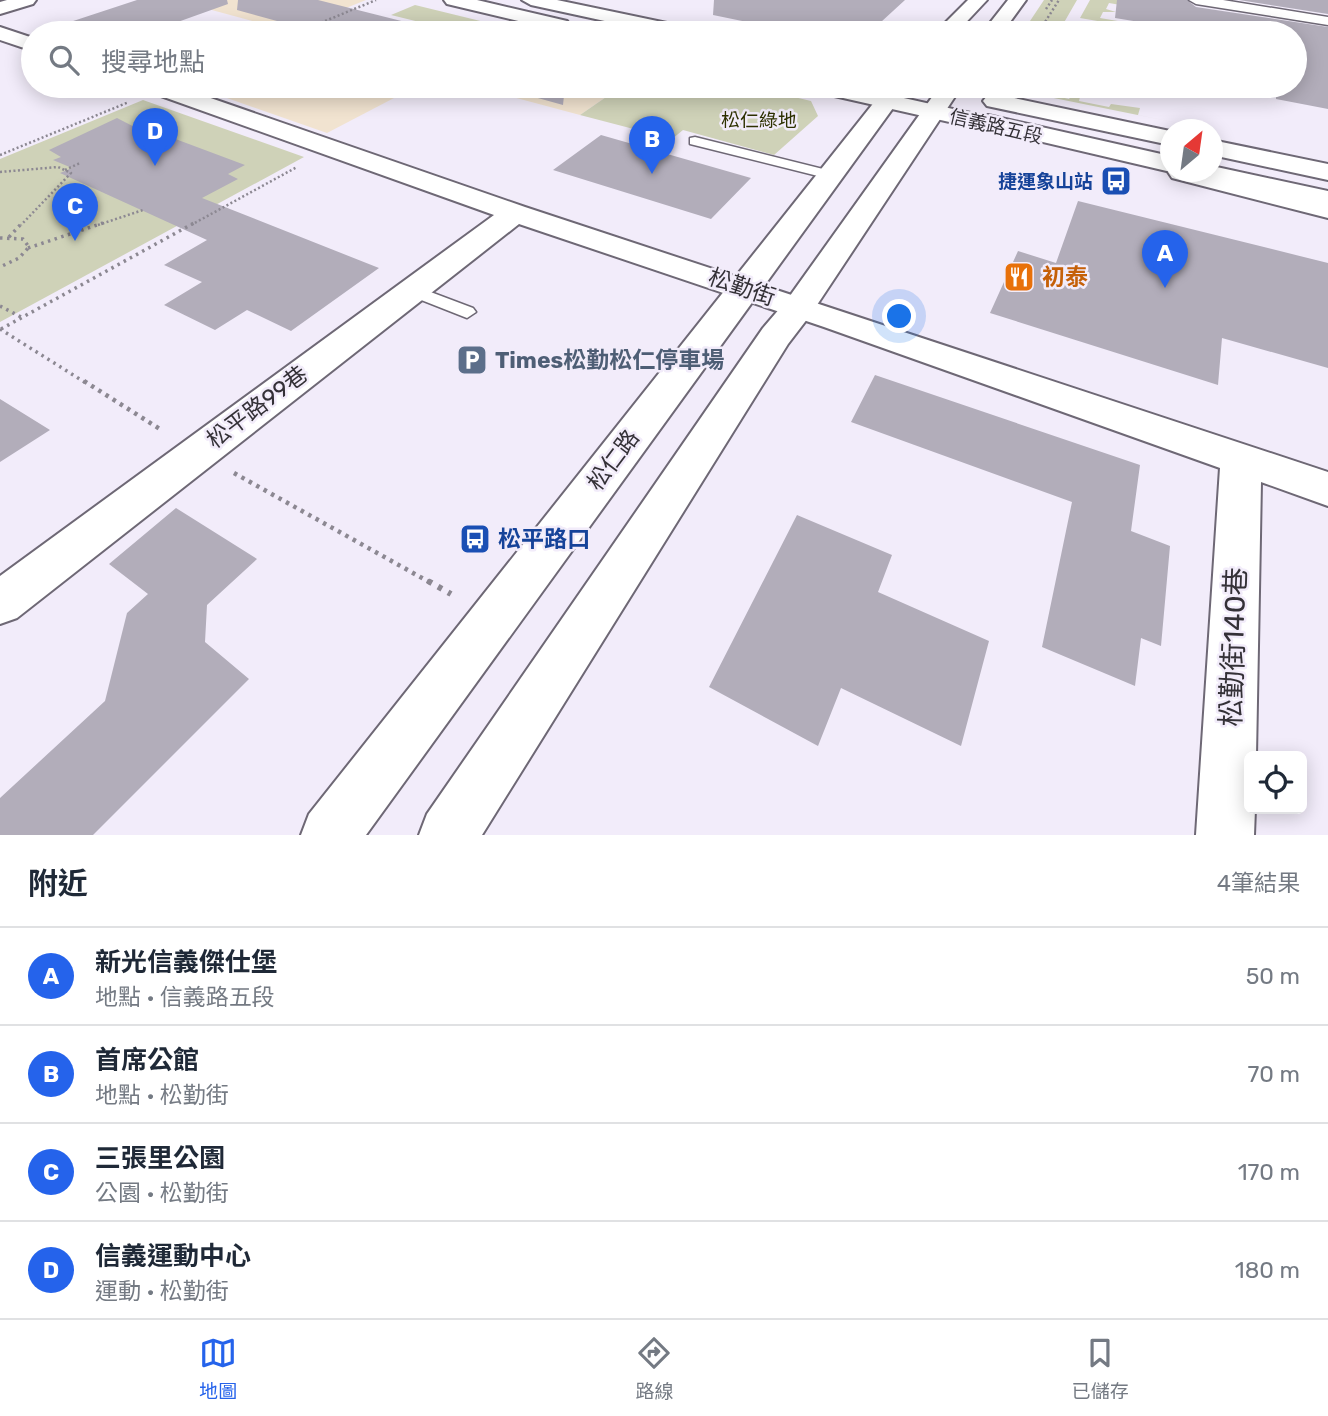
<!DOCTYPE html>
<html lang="zh-TW">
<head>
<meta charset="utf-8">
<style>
	body { margin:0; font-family:Rubik,"Noto Sans TC",sans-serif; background:#f2f2f3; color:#1f2937 }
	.controls { position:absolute; right:21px; bottom:21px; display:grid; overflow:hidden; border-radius:10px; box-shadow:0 4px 18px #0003 }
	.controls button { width:63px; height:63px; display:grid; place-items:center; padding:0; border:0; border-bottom:2px solid #e0e1e3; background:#fff; color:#1f2937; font:35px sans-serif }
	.compass { position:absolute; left:1160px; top:119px; width:63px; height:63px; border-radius:50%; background:#fff; box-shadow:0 4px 18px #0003; rotate:29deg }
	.you { position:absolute; left:900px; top:317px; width:24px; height:24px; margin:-18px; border:5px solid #fff; border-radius:50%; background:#1a73e8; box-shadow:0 0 0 10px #1a73e833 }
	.badge { display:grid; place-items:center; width:46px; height:46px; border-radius:50%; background:#2563eb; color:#fff; font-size:23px; font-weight:700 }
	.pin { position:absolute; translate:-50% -58px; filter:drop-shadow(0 2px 4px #0008) }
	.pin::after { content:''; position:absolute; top:37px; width:24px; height:21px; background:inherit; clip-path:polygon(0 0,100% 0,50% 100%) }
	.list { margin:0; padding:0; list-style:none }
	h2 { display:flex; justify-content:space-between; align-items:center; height:91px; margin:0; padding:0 28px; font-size:30px }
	h2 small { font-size:23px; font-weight:400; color:#747a83 }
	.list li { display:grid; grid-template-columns:46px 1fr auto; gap:21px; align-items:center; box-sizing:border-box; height:98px; padding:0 28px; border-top:2px solid #e0e1e3 }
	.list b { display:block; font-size:26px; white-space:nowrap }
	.list p { margin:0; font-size:23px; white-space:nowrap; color:#747a83 }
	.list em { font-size:23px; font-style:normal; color:#747a83 }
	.icon { flex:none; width:38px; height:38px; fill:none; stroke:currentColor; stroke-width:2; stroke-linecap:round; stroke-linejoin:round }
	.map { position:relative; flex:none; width:1328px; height:835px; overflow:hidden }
	.search { position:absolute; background:#fff; box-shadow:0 4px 18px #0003; left:21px; right:21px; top:21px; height:77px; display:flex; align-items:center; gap:18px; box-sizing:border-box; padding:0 24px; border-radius:38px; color:#747a83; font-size:26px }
	.sheet { height:483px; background:#fff }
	nav { display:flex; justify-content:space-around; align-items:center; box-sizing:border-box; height:98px; border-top:2px solid #e0e1e3; background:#fff; font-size:19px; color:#747a83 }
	nav a { display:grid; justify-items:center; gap:4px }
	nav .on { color:#2563eb }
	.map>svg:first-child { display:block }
</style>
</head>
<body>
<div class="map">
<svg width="1328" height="835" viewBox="0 0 1328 835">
	<rect width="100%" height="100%" fill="#f2ecfa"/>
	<path fill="#f1e3d0" d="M175,0h191l-77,31z
		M220,86h197l-90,47 -120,-42z
		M472,86h150l-42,29z"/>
	<path fill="#cfd2b8" d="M1044,0h33l-19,33h-36z
		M1090,0h52l-4,8 -29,-5 -3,6 10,3h-13l-3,6 89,15h-22l-87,-15z
		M415,5l115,28h-66l-73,-18z
		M622,86h126l63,15 7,15 -44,39 -91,-25 -11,9 -92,-24z
		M1006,86l35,3 -2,3 30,7 2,-3 9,1 -1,4 30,6 2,-3 29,4 -2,7 69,14 -183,-37z
		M143,100l161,57 -304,165v-163z"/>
	<path fill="#b2adba" d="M137,0h90l1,4 -81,29h-91l-1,-6z
		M238,0h80l131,33h-128l-84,-23z
		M714,0h191l-36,33h-68l-88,-18z
		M1117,0h70l9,7 132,20v82l-52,-10v-13h19v-53h-88l-92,-15z
		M1239,0h89v14z
		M495,86h70l-2,19z
		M117,118l31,16 6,-3 91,34 -17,9 10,5 -36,19 177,70 -88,63 -44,-21 -32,20 -51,-25 38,-23 -38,-17 43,-25 -147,-67 12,-5 -19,-8 8,-3 -12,-7z
		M601,135l150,43 -40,41 -158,-49z
		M1078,201l250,62v105l-106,-30 -4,47 -228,-72 28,-62 38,12z
		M875,375l265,90 -9,66 39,15 -9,100 -20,-8 -6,48 -93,-39 30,-145 -221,-80z
		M0,399l50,31 -50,32z
		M176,508l81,51 -50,46 -2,37 44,37 -156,156h-93v-37l105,-97 22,-88 21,-19 -39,-30z
		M797,515l95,40 -14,37 111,49 -28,105 -120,-58 -23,58 -109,-59z"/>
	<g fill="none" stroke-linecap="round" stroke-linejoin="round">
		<g stroke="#6e6875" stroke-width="3">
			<path id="service" d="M695,137l140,35 2,3 -7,4 -140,-35v-6z
				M412,285l61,23 3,4 -9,6 -61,-24 -3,-4z"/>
		</g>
		<g stroke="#6e6875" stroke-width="3">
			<path id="pedestrian" d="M1189,0h34l105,17v8l-132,-21z"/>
		</g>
		<g stroke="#6e6875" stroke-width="4">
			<path id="minor" d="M0,27l33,11v13l-33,-11z
				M144,86h32l349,121 803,265v34l-67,-24 -5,274h-7v53h6l-1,26h-58l24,-367 -396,-141 -305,-103 -502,394 -17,6v-48l494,-361 -347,-124z"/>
		</g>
		<g stroke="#6e6875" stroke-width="4">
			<path id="tertiary" d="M7,0h29l-3,4 -33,10v-12z
				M968,0h19l-31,33h-21z
				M1008,0h18l-24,33h-20z
				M887,86h22l-543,749h-65l8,-21z
				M940,86h22l-151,228 -23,30 -306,491h-63l8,-21 336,-486 24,-28z"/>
		</g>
		<g stroke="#6e6875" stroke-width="4">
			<path id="secondary" d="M444,0h33l90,21 3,4 -10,6 -113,-27z
				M522,0h35l129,27 10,6h-36l-129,-28z
				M810,86h40l179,40 9,2 3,5 -3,5 -9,2 -208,-47z
				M995,94l175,37v14l-183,-39 -4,-5 4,-5z
				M1212,140l116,24v16l-116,-25z
				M1170,168v4h41l117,28v18l-156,-40 -4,-6z"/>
		</g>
		<g stroke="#6e6875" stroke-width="4">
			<path id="trunk" d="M988,115l182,41 1,16 -192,-45 -3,-5 3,-5z
				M1212,166l116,25v16l-132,-29 -4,-6h20z"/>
		</g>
		<path stroke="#8c8892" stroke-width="2.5" stroke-dasharray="2 2.5" stroke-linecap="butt" d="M1046,9l6,-9
			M296,33l80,-33
			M1038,33l21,-33
			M769,86l23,5
			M0,155l129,-53
			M65,170l15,-7
			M0,172l58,-5 13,6 -50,52
			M98,225l45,-15
			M191,225l106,-58"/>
		<path stroke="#8c8892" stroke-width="3.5" stroke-dasharray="2.5 4.5" stroke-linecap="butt" d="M9,237l13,-14
			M0,238l23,1 6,8 -10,11 -19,9
			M28,248l75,-25
			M0,306l21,11
			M0,329l86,54
			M1,329l193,-106"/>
		<path stroke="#8c8892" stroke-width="4.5" stroke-dasharray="3.5 5" stroke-linecap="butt" d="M84,381l79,50
			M234,473l197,110"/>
		<path stroke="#8c8892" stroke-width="6" stroke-dasharray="4.5 7" stroke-linecap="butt" d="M428,581l23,13"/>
		<use href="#service" fill="#fff" fill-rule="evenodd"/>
		<use href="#pedestrian" fill="#fff" fill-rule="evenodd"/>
		<use href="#minor" fill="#fff" fill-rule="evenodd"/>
		<use href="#tertiary" fill="#fff" fill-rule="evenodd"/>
		<use href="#secondary" fill="#fff" fill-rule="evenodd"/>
		<use href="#trunk" fill="#fff" fill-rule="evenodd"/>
	</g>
	<defs>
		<g id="bus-square" transform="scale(1.575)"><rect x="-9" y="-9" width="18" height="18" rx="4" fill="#1a4fb4" stroke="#f2ecfa"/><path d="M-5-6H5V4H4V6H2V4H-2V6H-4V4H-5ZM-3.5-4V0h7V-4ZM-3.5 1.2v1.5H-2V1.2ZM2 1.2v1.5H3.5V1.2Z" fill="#fff"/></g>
		<g id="restaurant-square" transform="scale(1.575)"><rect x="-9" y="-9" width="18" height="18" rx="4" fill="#e8710a" stroke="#f2ecfa"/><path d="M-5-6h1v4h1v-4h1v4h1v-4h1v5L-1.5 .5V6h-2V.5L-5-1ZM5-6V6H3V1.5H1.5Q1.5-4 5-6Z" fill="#fff"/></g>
		<g id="parking-square" transform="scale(1.575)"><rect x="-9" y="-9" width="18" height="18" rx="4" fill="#5c6f8a" stroke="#f2ecfa"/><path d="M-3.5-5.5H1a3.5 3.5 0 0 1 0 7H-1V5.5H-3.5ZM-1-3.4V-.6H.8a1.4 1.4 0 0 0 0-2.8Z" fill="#fff"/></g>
	</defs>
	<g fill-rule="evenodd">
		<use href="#bus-square" x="1116" y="181"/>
		<use href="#restaurant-square" x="1019" y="277"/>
		<use href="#parking-square" x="472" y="360"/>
		<use href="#bus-square" x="475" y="539"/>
	</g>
	<g text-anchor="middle" stroke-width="5" stroke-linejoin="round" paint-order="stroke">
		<g font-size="19" fill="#2e3100" stroke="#f2ecfa">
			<text x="759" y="127">松仁綠地</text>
		</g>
		<g font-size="19" fill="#343137" stroke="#f2ecfa">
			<text transform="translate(996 126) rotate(13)" y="7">信義路五段</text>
		</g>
		<g font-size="19" font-weight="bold" fill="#164399" stroke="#f2ecfa" text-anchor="end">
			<text x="1093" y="188">捷運象山站</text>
		</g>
		<g font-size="23" font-weight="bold" fill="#c56008" stroke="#f2ecfa" text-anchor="start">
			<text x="1042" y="285">初泰</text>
		</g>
		<g font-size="23" fill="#343137" stroke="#f2ecfa">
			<text transform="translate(742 287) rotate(19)" y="8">松勤街</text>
			<text transform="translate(257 407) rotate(-37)" y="8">松平路99巷</text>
			<text transform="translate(613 460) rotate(-53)" y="8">松仁路</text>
		</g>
		<g font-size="23" font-weight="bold" fill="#4e5e75" stroke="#f2ecfa" text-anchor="start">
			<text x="495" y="368">Times松勤松仁停車場</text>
		</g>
		<g font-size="23" font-weight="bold" fill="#164399" stroke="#f2ecfa" text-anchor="start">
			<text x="498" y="547">松平路口</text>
		</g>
		<g font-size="28" fill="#343137" stroke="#f2ecfa">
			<text transform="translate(1233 647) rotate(-88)" y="10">松勤街140巷</text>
		</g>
	</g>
</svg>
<div class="controls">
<button><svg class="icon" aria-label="locate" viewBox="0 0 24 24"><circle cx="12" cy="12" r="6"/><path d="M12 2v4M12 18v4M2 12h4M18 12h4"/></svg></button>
</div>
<svg class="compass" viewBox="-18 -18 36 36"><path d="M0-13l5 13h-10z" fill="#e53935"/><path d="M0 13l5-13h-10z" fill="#747a83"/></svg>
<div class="you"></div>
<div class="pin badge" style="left:1165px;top:288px">A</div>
<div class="pin badge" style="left:652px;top:174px">B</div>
<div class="pin badge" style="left:75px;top:241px">C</div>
<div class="pin badge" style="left:155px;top:166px">D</div>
<div class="search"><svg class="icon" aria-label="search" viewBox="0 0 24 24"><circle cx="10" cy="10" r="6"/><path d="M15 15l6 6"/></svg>搜尋地點</div>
</div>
<section class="sheet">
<h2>附近<small>4筆結果</small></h2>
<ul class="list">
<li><span class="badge">A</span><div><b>新光信義傑仕堡</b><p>地點 · 信義路五段</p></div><em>50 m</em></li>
<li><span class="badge">B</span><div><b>首席公館</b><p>地點 · 松勤街</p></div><em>70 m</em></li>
<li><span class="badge">C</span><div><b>三張里公園</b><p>公園 · 松勤街</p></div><em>170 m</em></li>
<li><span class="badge">D</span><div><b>信義運動中心</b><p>運動 · 松勤街</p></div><em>180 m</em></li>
</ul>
</section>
<nav>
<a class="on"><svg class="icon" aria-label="map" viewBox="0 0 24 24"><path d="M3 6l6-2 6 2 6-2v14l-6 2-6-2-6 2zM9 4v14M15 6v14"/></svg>地圖</a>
<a><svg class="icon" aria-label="directions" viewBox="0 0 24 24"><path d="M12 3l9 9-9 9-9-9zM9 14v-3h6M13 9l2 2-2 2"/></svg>路線</a>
<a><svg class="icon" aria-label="saved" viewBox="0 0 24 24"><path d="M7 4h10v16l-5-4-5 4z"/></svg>已儲存</a>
</nav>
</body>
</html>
